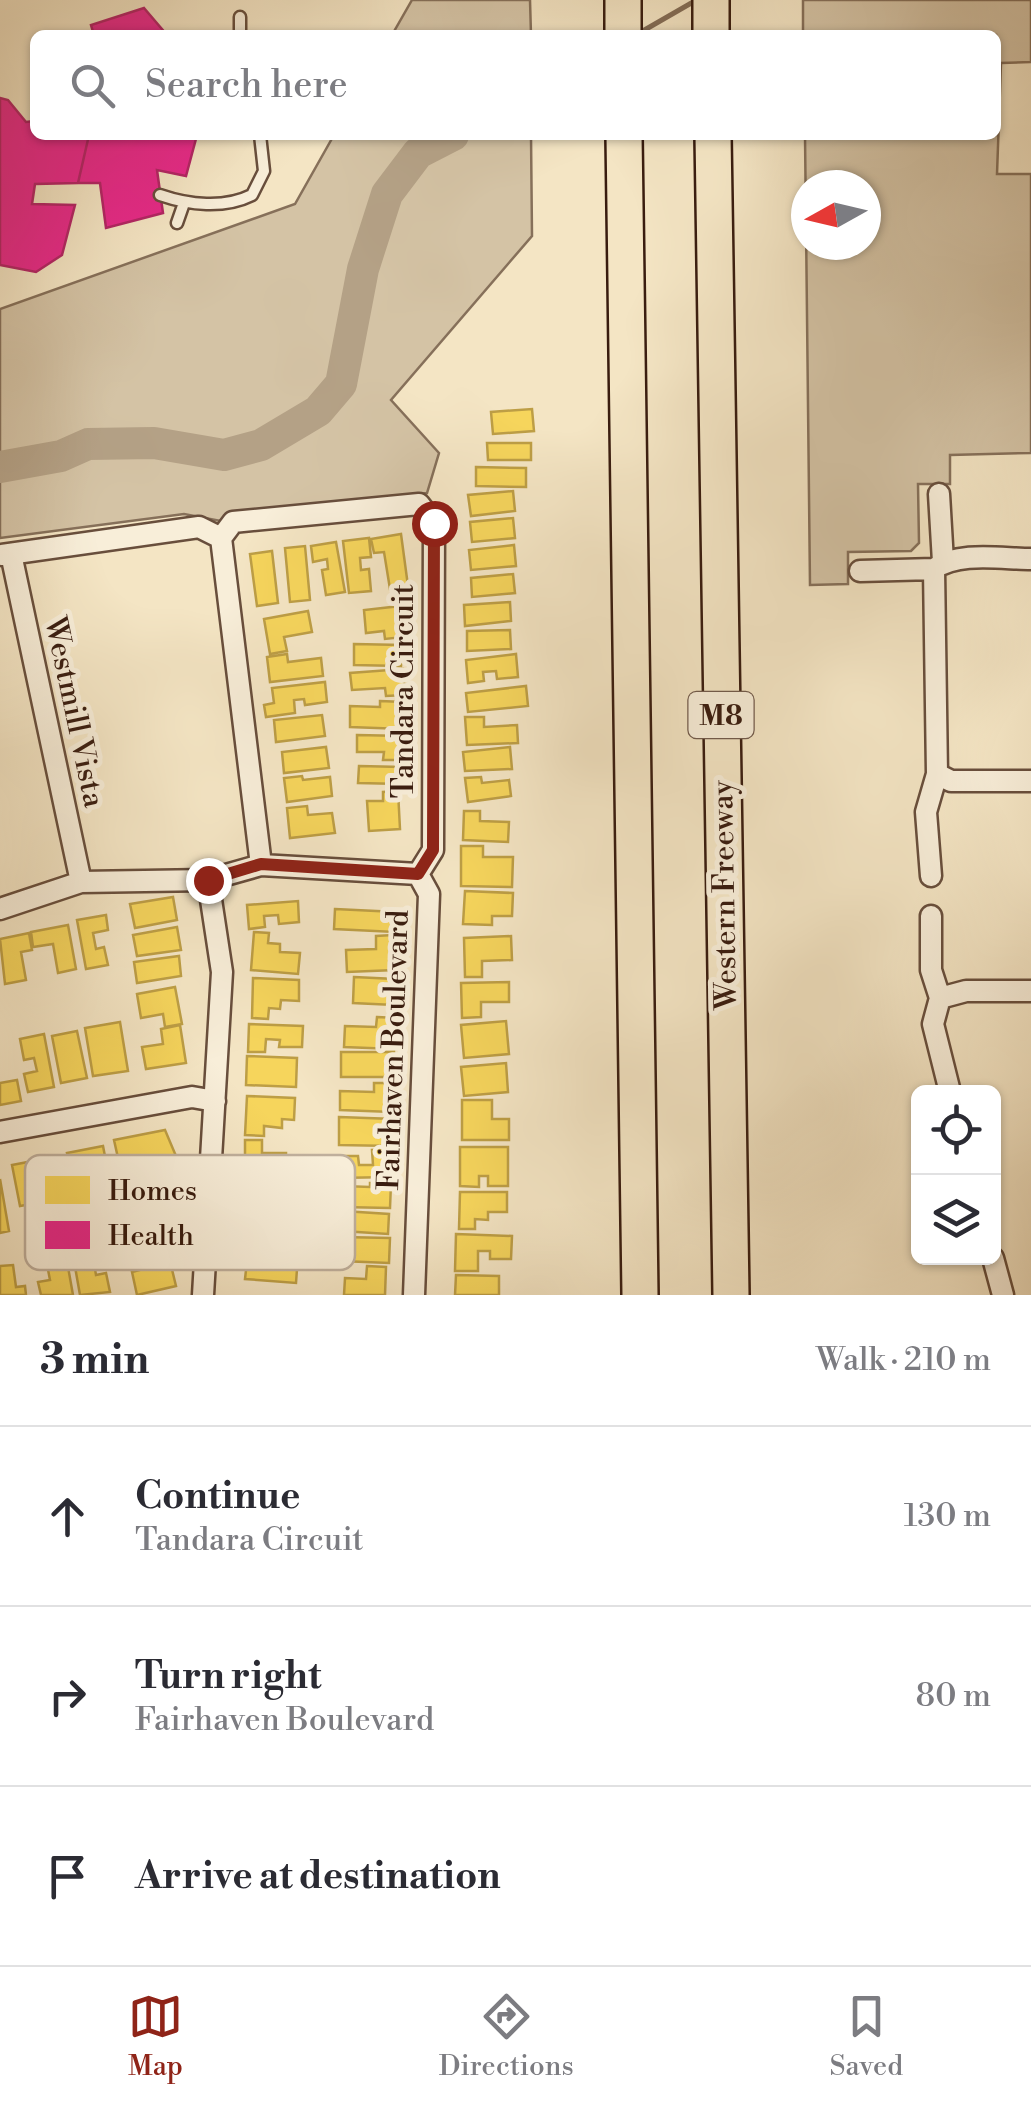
<!DOCTYPE html>
<html lang="en">
<head>
<meta charset="utf-8">
<style>
	body { margin:0; font-family:"Libre Bodoni",serif; background:#f2f2f3; color:#2b2b33 }
	.controls { position:absolute; right:30px; bottom:30px; display:grid; overflow:hidden; border-radius:15px; box-shadow:0 2px 8px #0004 }
	.controls button { width:90px; height:90px; display:grid; place-items:center; padding:0; border:0; border-bottom:2px solid #e1e1e2; background:#fff; color:#2b2b33; font:50px sans-serif }
	.compass { position:absolute; left:791px; top:170px; width:90px; height:90px; border-radius:50%; background:#fff; box-shadow:0 2px 8px #0004; rotate:262deg }
	.stop { position:absolute; width:30px; height:30px; margin:-22px; border:8px solid #8f2418; border-radius:50%; background:#fff }
	.stop.end { background:#8f2418; border-color:#fff; box-shadow:0 2px 10px #0008 }
	.list { margin:0; padding:0; list-style:none }
	h2 { display:flex; justify-content:space-between; align-items:center; height:130px; margin:0; padding:0 40px; font-size:42px }
	h2 small { font-size:32px; font-weight:400; color:#7c7c81 }
	.list li { display:grid; grid-template-columns:65px 1fr auto; gap:30px; align-items:center; box-sizing:border-box; height:180px; padding:0 40px; border-top:2px solid #e1e1e2 }
	.list b { display:block; font-size:38px; white-space:nowrap }
	.list p { margin:0; font-size:32px; white-space:nowrap; color:#7c7c81 }
	.list em { font-size:32px; font-style:normal; color:#7c7c81 }
	.icon { flex:none; width:55px; height:55px; fill:none; stroke:currentColor; stroke-width:2; stroke-linecap:round; stroke-linejoin:round }
	.map { position:relative; flex:none; width:1031px; height:1295px; overflow:hidden }
	.search { position:absolute; background:#fff; box-shadow:0 2px 8px #0004; left:30px; right:30px; top:30px; height:110px; display:flex; align-items:center; gap:25px; box-sizing:border-box; padding:0 35px; border-radius:15px; color:#7c7c81; font-size:38px }
	.sheet { height:670px; background:#fff }
	nav { display:flex; justify-content:space-around; align-items:center; box-sizing:border-box; height:140px; border-top:2px solid #e1e1e2; background:#fff; font-size:28px; color:#7c7c81 }
	nav a { display:grid; justify-items:center; gap:5px }
	nav .on { color:#8f2418 }
	.map>svg:first-child { display:block }
</style>
</head>
<body>
<div class="map">
<svg width="1031" height="1295" viewBox="0 0 1031 1295">
	<rect width="100%" height="100%" fill="#f4e5c4"/>
	<filter id="stains"><feTurbulence type="fractalNoise" baseFrequency=".002" numOctaves="4"/><feColorMatrix values="0 0 0 0 .2 0 0 0 0 .09 0 0 0 0 .02 0 0 0 .5 -.17"/></filter>
	<radialGradient id="worn" r=".72"><stop offset=".6" stop-color="#630" stop-opacity="0"/><stop offset="1" stop-color="#630" stop-opacity=".3"/></radialGradient>
	<path fill="#d4c3a5" stroke="#86705a" stroke-width="2.5" fill-rule="evenodd" d="M412,0h118l1,35h-139z
		M803,0h228v62l-30,1 -4,111h34v279l-81,2v29h-32l1,59 -8,8 -63,1v32l-38,1 -5,-450h191v-100h-193zM866,185v60h-60v-60z
		M334,135h197l1,101 -141,164 48,53 -12,40 -185,22 -16,7 -42,-8 -184,24v-229l295,-105z"/>
	<path fill="#f6d55c" stroke="#bd9e45" stroke-width="2.5" d="M532,409l2,22 -41,3 -2,-22z
		M487,443h44v17h-43z
		M476,467l50,1v19l-50,-1z
		M513,491l2,20 -44,5 -3,-21z
		M513,518l2,20 -43,4 -2,-20z
		M401,534l7,52 -18,3 -6,-37 -10,1 -3,-14z
		M369,538l2,19 -11,1 1,12 8,-1 2,22 -22,2 -6,-52z
		M336,542l9,50 -19,3 -4,-25 6,-1 -1,-10 -14,3 -2,-16z
		M514,545l2,21 -45,4 -2,-20z
		M305,546l5,54 -20,2 -5,-54z
		M272,551l6,52 -21,3 -7,-52z
		M513,574l2,19 -43,4 -1,-19z
		M510,602l1,19 -46,5 -1,-21z
		M401,606l3,31 -19,2 -1,-8 -18,2 -2,-23z
		M308,611l4,21 -28,5 3,14 -17,3 -6,-35z
		M510,630l1,19 -44,2v-20z
		M354,644l48,1 -1,21 -47,-1z
		M287,654l1,8 33,-4 2,18 -53,6 -3,-25z
		M516,654l2,23 -21,2 -1,-8 -13,1 1,9 -16,2 -2,-23z
		M403,669l2,26 -19,1 -1,-8 -33,2 -2,-17z
		M325,682l2,20 -22,3 -1,-6 -10,1 1,13 -29,4 -2,-12 10,-2 -2,-15z
		M526,686l2,20 -60,6 -2,-19z
		M380,701l24,1 -1,27 -53,-2v-21l30,1z
		M322,715l3,21 -49,6 -2,-22z
		M465,717h19v10l33,-2 1,18 -51,2z
		M357,735l47,1v24h-21l1,-8h-27z
		M326,747l3,21 -45,5 -2,-21z
		M510,747l2,22 -47,2 -2,-19z
		M359,766l43,1v17l-44,-1z
		M302,776l1,4 27,-3 2,19 -45,6 -3,-24z
		M481,777l1,6 27,-3 2,16 -43,6 -3,-24z
		M398,791l2,38 -31,2 -2,-30h16v-9z
		M307,806l1,9 24,-2 3,20 -45,5 -3,-30z
		M464,811h16v10l29,1 -1,20 -45,-2z
		M461,846h22v11h30l-1,30 -51,-1z
		M465,891l48,2 -1,23h-20v9l-29,-1z
		M173,897l4,23 -42,8 -5,-24z
		M298,901l1,21 -20,2 -1,-9 -14,1 1,11 -16,2 -2,-24z
		M335,909l61,3 -1,20 -61,-3z
		M106,915l2,15 -15,3 3,16 8,-2 4,18 -22,4 -9,-49z
		M68,925l8,44 -18,4 -5,-29 -20,3 -2,-15z
		M177,927l4,23 -44,6 -4,-21z
		M254,932l15,1 -1,10 12,1v8l20,1 -2,21 -47,-4z
		M29,933l3,17 -11,2 5,28 -21,4 -5,-45z
		M393,935l2,35 -48,2 -1,-22 30,-1v-13z
		M511,936l1,24 -30,1v16h-17l-1,-39z
		M179,956l2,20 -44,7 -3,-21z
		M354,977l41,2 -1,26 -41,-2z
		M253,978l46,2v21l-18,-1 -1,9 -11,-1 -1,11 -16,-1z
		M509,982v20h-28v15l-19,1 -1,-35z
		M175,987l7,37 -17,3 -2,-13 -22,4 -4,-24z
		M377,1017l19,1 -2,31 -50,-2 1,-21 31,1z
		M506,1021l3,33 -45,4 -3,-33z
		M120,1022l8,49 -35,5 -8,-48z
		M249,1024l54,2 -1,21h-23l1,-7 -14,-1 -1,13h-17z
		M180,1025l6,38 -40,6 -4,-22 21,-3 -2,-15z
		M77,1031l10,47 -26,5 -9,-47z
		M44,1034l10,53 -26,5 -4,-18 13,-3 -3,-13 -10,2 -4,-21z
		M341,1052h53v25h-53z
		M247,1056l50,2 -1,29 -50,-2z
		M506,1063l2,29 -44,4 -3,-29z
		M17,1080l4,21 -21,4v-22z
		M374,1083h19l-1,29 -52,-2v-19l34,1z
		M247,1096l48,2 -1,22 -12,-1v9l-18,-2v10l-19,-1z
		M462,1100h30v19h17v21h-47z
		M339,1117l55,2 -1,27 -54,-1z
		M165,1130l11,26 -56,11 -6,-27z
		M245,1140h17v13h24v21h-41z
		M103,1146l7,36 -22,5 -4,-20 -13,3 -4,-17z
		M460,1147h48v39h-20v-10h-9v11l-19,-1z
		M391,1149v28l-54,1v-22h21l1,9h14l-1,-15z
		M33,1161l9,41 -22,4 -8,-41z
		M0,1179l9,52 -9,2z
		M370,1183h21l-1,25 -48,-1 1,-21 27,1z
		M460,1192h47v20h-19v8l-13,-1v10h-16z
		M343,1211l46,3 -1,20 -46,-3z
		M456,1234l56,2 -1,23h-21v-8h-12v20h-23z
		M342,1237l48,1 -1,25 -48,-2z
		M90,1241l6,34 10,-2 4,19 -30,3 -9,-51z
		M65,1250l8,45h-32l-3,-13 12,-2 -5,-26z
		M248,1252l50,3 -2,28 -51,-4z
		M168,1253l8,33 -39,9 -5,-23 19,-5 -3,-10z
		M13,1265l3,22 9,-1 1,9h-26v-29z
		M367,1266l19,1 -1,28h-41l1,-17 21,1z
		M456,1275l43,1v19h-44z"/>
	<path fill="#e7298a" stroke="#b32565" stroke-width="2.5" d="M144,8l23,27h-73l-3,-10z
		M0,98l8,2 18,22 9,-1v14h54l-11,48 -43,1 -3,20 43,1 -13,50 -26,17 -36,-7z
		M89,135h108l-11,41 -29,-6 6,43 -57,15 -6,-45h-22z"/>
	<g fill="none" stroke-linecap="round" stroke-linejoin="round">
		<path stroke="#836c56" stroke-width="5" d="M641,32l52,-30"/>
		<path stroke="#b4a186" stroke-width="32" d="M0,467l61,-11 27,-12 66,-1 70,12 37,-10 57,-34 23,-27 22,-115 24,-75 31,-41 35,-18"/>
		<g stroke="#684e3c" stroke-width="15">
			<path id="lane" d="M240,17v18
				M160,195c29,10 64,14 92,0l12,-24 -4,-36
				M177,223l7,-20"/>
		</g>
		<g stroke="#684e3c" stroke-width="25">
			<path id="street" d="M939,494l4,68
				M11,554l70,328
				M2,555l197,-28 22,11
				M934,569c24,-18 68,-10 97,-10
				M860,571l74,-2
				M937,774l14,7h80
				M261,865l-40,-327 12,-16 186,-18 15,19 -1,327 -15,24
				M931,876l-5,-64 11,-38 -3,-205
				M0,909l81,-27 127,-2 53,-15 157,9
				M931,916v54l9,28 -7,26 17,68
				M940,998l26,-7h65
				M0,1132l192,-35 23,4
				M993,1258l10,37
				M203,1295l19,-323 -14,-92
				M414,1295l15,-401 -11,-20"/>
		</g>
		<g stroke="#391c0f" stroke-width="40">
			<path id="highway" d="M623,0v35
				M711,0v35
				M624,135l16,1160
				M713,135l18,1160"/>
		</g>
		<use href="#lane" stroke="#f8eed9" stroke-width="10"/>
		<use href="#street" stroke="#f8eed9" stroke-width="20"/>
		<use href="#highway" stroke="#f4e5c4" stroke-width="35"/>
	</g>
	<g fill="none" stroke-linecap="round" stroke-linejoin="round">
		<path stroke="#8f2418" stroke-width="12" d="M208,880l53,-16 157,10 15,-24 1,-327"/>
	</g>
	<g text-anchor="middle" stroke-width="10" stroke-linejoin="round" paint-order="stroke">
		<rect fill="#f8eed9" stroke="#725b4c" stroke-width="2.5" x="688.5" y="692" width="65" height="46" rx="8"/>
		<g font-size="28" font-weight="bold" fill="#391c0f">
			<text x="721" y="725">M8</text>
		</g>
		<g font-size="30" fill="#391c0f" stroke="#f8eed9">
			<text transform="translate(403 691) rotate(-90)" y="10">Tandara Circuit</text>
			<text transform="translate(75 712) rotate(78)" y="10">Westmill Vista</text>
			<text transform="translate(724 895) rotate(-91)" y="10">Western Freeway</text>
			<text transform="translate(393 1050) rotate(-88)" y="10">Fairhaven Boulevard</text>
		</g>
	</g>
	<rect x="25" y="1155" width="330" height="115" rx="15" fill="#f8eed9" stroke="#bfaf9c" stroke-width="2.5"/>
	<rect x="45" y="1176" width="45" height="28" fill="#f6d55c"/>
	<rect x="45" y="1221" width="45" height="28" fill="#e7298a"/>
	<g font-size="28" fill="#391c0f">
		<text x="108" y="1200">Homes</text>
		<text x="108" y="1245">Health</text>
	</g>
	<rect width="100%" height="100%" filter="url(#stains)"/>
	<rect width="100%" height="100%" fill="url(#worn)"/>
</svg>
<div class="controls">
<button><svg class="icon" aria-label="locate" viewBox="0 0 24 24"><circle cx="12" cy="12" r="6"/><path d="M12 2v4M12 18v4M2 12h4M18 12h4"/></svg></button>
<button><svg class="icon" aria-label="layers" viewBox="0 0 24 24"><path d="M12 4l9 5-9 5-9-5zM3 14l9 5 9-5"/></svg></button>
</div>
<svg class="compass" viewBox="-18 -18 36 36"><path d="M0-13l5 13h-10z" fill="#e53935"/><path d="M0 13l5-13h-10z" fill="#7c7c81"/></svg>
<div class="stop" style="left:434px;top:523px"></div>
<div class="stop end" style="left:208px;top:880px"></div>
<div class="search"><svg class="icon" aria-label="search" viewBox="0 0 24 24"><circle cx="10" cy="10" r="6"/><path d="M15 15l6 6"/></svg>Search here</div>
</div>
<section class="sheet">
<h2>3 min<small>Walk · 210 m</small></h2>
<ul class="list">
<li><svg class="icon" aria-label="ahead" viewBox="0 0 24 24"><path d="M12 20V5M6 11l6-6 6 6"/></svg><div><b>Continue</b><p>Tandara Circuit</p></div><em>130 m</em></li>
<li><svg class="icon" aria-label="right" viewBox="0 0 24 24"><path d="M7 20v-9h11M14 6l5 5-5 5"/></svg><div><b>Turn right</b><p>Fairhaven Boulevard</p></div><em>80 m</em></li>
<li><svg class="icon" aria-label="arrive" viewBox="0 0 24 24"><path d="M6 21V4h12l-3 4 3 4H6"/></svg><div><b>Arrive at destination</b></div></li>
</ul>
</section>
<nav>
<a class="on"><svg class="icon" aria-label="map" viewBox="0 0 24 24"><path d="M3 6l6-2 6 2 6-2v14l-6 2-6-2-6 2zM9 4v14M15 6v14"/></svg>Map</a>
<a><svg class="icon" aria-label="directions" viewBox="0 0 24 24"><path d="M12 3l9 9-9 9-9-9zM9 14v-3h6M13 9l2 2-2 2"/></svg>Directions</a>
<a><svg class="icon" aria-label="saved" viewBox="0 0 24 24"><path d="M7 4h10v16l-5-4-5 4z"/></svg>Saved</a>
</nav>
</body>
</html>
